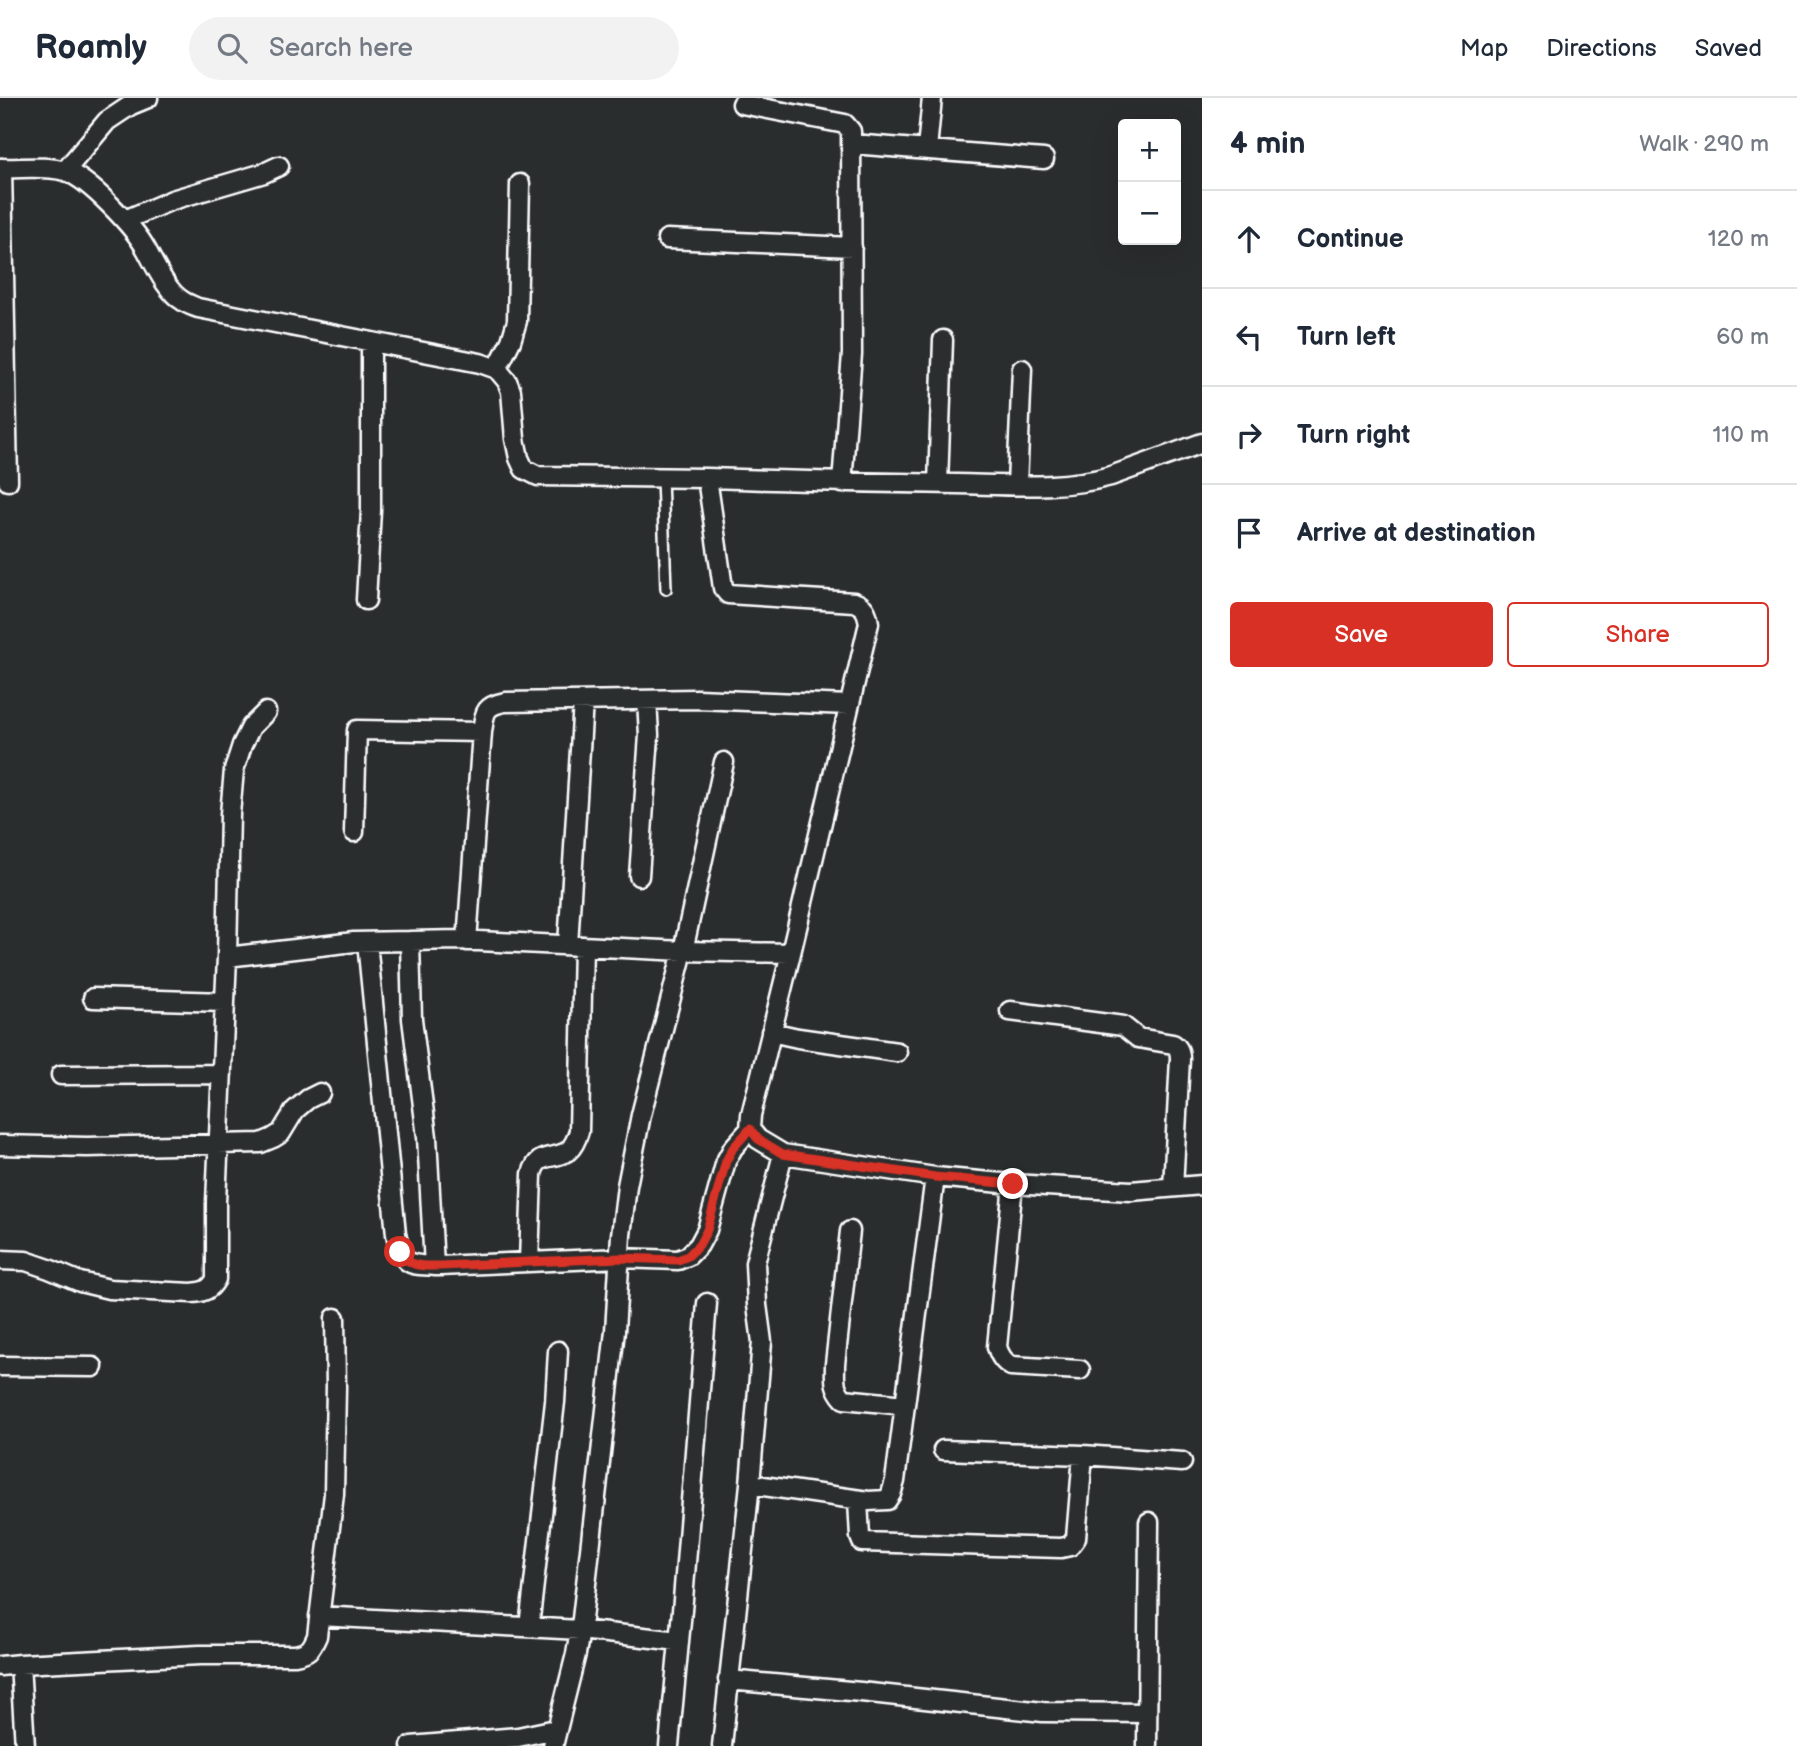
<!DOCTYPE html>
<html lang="en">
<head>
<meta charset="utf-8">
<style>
	body { margin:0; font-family:"Balsamiq Sans",sans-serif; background:#f2f2f3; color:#1f2937 }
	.controls { position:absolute; right:21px; top:21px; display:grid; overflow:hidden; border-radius:7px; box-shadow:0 7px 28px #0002 }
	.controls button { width:63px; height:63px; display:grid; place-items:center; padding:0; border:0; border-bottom:2px solid #e0e1e3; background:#fff; color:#1f2937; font:35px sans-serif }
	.stop { position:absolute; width:21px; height:21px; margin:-16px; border:5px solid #d93025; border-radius:50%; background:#fff }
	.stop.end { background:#d93025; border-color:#fff; box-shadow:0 2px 7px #0008 }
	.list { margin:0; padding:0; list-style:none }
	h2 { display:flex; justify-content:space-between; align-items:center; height:91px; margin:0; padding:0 28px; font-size:30px }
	h2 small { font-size:23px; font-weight:400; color:#747a83 }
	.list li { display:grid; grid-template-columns:46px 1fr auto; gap:21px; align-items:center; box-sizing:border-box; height:98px; padding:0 28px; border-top:2px solid #e0e1e3 }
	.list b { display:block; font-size:26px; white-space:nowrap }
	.list em { font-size:23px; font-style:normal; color:#747a83 }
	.actions { display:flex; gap:14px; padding:21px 28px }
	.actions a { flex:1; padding:16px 0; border:2px solid #d93025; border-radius:7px; text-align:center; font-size:24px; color:#d93025 }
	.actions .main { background:#d93025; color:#fff }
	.icon { flex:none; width:38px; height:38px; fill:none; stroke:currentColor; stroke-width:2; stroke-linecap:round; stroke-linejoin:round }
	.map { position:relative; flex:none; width:1202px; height:1648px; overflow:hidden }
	header { display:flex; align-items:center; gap:42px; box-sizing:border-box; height:98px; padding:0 35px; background:#fff; border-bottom:2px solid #e0e1e3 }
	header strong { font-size:33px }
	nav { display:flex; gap:38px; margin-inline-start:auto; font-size:24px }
	.search { width:490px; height:63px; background:#f2f2f3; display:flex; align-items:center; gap:18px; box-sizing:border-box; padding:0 24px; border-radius:38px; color:#747a83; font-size:26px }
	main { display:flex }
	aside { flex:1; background:#fff }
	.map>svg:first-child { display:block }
</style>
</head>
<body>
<header>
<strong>Roamly</strong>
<div class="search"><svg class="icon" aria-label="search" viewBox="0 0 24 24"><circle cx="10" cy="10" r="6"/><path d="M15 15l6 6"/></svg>Search here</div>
<nav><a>Map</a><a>Directions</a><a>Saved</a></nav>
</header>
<main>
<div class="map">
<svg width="1202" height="1648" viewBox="0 0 1202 1648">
	<rect width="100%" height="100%" fill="#2a2d2e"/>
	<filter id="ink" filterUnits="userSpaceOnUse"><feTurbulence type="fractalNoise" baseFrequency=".0143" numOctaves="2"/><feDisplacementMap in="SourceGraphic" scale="14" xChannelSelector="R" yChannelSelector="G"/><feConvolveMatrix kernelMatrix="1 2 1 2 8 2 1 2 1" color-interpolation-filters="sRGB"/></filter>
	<g filter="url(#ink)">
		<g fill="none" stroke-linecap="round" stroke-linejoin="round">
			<g stroke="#fff" stroke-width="14">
				<path id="service" d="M662,379l4,112"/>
			</g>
			<g stroke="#fff" stroke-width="23">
				<path id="minor" d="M742,6l103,20 6,7 1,223 -10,129
					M852,46l192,15
					M927,51l5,-51
					M0,70c20,1 45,-3 65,3 24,8 69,56 81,78 9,16 21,43 37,52 4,3 10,5 15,7l282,55 17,6 10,12 4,10 4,48 4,19 5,11 14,7 169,2 16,110 5,6 126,8c11,4 13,10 15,21l-78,330 -40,162 -1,14 8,10 25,15 152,23 78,7 118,7 71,-6
					M2,70l6,313
					M65,73l42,-50 24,-16 17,-7
					M125,122l47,-20 92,-27 15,-7
					M667,141l185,8
					M497,271l14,-28 6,-20 3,-137
					M707,380c84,3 167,5 250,6 51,1 104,6 154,-8l91,-33
					M938,386l5,-144
					M1017,387l5,-116
					M366,502l5,-90v-168
					M354,734l3,-102 125,2
					M639,778l10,-141 -2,-35
					M410,843l2,78 15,118 7,129
					M467,843l15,-209c3,-20 2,-26 23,-30l192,-3 152,6
					M367,844l29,292c7,33 12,31 44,32l180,-8 58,2 10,-4 11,-11 8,-15 19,-69 7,-13 17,-19
					M568,847l15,-244
					M227,859l127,-15 56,-1 49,-1 224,11 108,2
					M93,900l132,4
					M1010,913l113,15 15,12 35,6c6,4 7,8 7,15l-7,128
					M771,934l27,6 99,14
					M61,977l161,-1
					M0,1047l87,2 174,-4 12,-5 8,-5 14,-23 13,-11 12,-6
					M1013,1086l-16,163c3,9 6,14 14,19l69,4
					M850,1133l-15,133c0,15 -2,23 9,35l61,6
					M0,1162l26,1 23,8 31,13 29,7 83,4c12,-1 18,-3 24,-14v-77l11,-245 3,-143 4,-44 8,-25 9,-18 15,-15
					M529,1164l3,-88c6,-23 21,-13 36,-23 6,-5 9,-13 11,-20l4,-185
					M0,1268l93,1
					M943,1352l140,5 99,7
					M750,1386l118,17 19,-1 4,-6 4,-13 40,-304
					M858,1403l2,36 2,5 199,6 9,-2 6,-8 7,-83
					M319,1518l261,14 99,11
					M529,1529l26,-225 3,-51
					M20,1566l180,-9h95c14,-3 16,-5 22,-19l17,-142 2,-107 -1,-69
					M0,1568l20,-2 5,82
					M728,1582l133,12 182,20 104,1
					M411,1648l107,-9 38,-8
					M553,1648l23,-92 6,-35 33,-288 6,-96 6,-49 14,-71 42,-164 41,-189
					M669,1648l14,-146 24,-297
					M722,1648l28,-262 12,-142 -5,-37 -2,-42 28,-109
					M1147,1648l2,-224"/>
			</g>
			<use href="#service" stroke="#2a2d2e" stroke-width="9"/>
			<use href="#minor" stroke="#2a2d2e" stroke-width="18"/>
		</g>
	</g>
	<g fill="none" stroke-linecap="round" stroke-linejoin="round" filter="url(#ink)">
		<path stroke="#d93025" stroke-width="9" d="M400,1154c11,16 22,14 40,14l180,-8 58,2 10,-4 11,-11 8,-15 19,-69 7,-13 17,-19 8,10 25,15 152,23 78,7"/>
	</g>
</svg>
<div class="controls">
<button>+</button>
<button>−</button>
</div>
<div class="stop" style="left:400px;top:1154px"></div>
<div class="stop end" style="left:1013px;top:1086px"></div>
</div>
<aside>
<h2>4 min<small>Walk · 290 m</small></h2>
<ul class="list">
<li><svg class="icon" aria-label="ahead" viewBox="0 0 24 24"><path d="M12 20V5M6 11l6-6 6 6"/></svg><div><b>Continue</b></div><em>120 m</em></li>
<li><svg class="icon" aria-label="left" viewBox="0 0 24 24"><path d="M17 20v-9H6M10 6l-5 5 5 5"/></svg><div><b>Turn left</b></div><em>60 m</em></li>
<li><svg class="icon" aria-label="right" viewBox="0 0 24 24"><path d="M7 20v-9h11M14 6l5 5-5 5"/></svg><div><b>Turn right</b></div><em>110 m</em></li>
<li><svg class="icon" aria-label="arrive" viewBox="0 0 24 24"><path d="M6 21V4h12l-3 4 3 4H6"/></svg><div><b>Arrive at destination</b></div></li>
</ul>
<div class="actions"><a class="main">Save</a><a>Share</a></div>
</aside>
</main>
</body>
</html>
